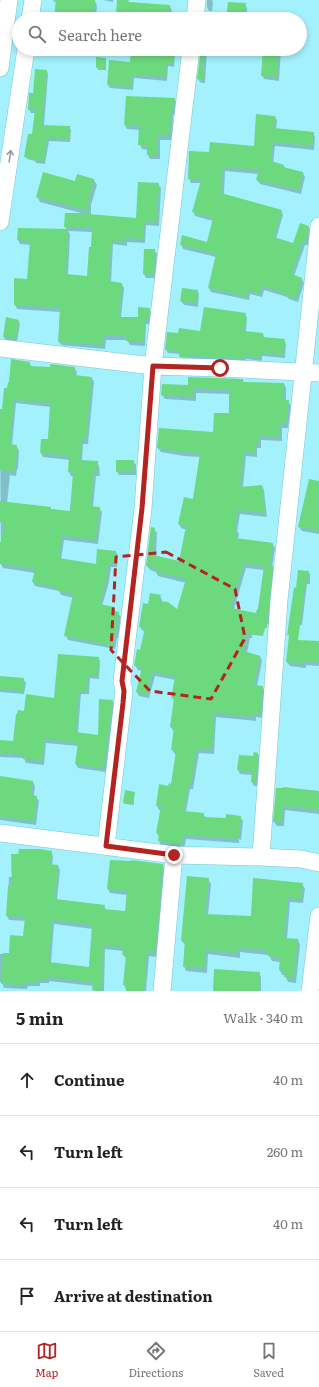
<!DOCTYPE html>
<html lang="en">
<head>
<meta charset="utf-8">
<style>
	body { margin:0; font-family:Literata,serif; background:#f2f2f2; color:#222 }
	.stop { position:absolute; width:12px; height:12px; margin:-9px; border:3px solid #b32320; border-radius:50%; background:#fff }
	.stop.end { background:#b32320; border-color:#fff; box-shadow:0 1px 4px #0008 }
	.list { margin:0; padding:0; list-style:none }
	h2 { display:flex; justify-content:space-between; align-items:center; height:52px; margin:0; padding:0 16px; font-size:17px }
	h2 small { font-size:13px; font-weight:400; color:#767676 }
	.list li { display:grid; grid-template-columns:26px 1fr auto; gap:12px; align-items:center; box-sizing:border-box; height:72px; padding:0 16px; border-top:1px solid #e0e0e0 }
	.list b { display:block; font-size:15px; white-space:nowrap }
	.list em { font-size:13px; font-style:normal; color:#767676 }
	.icon { flex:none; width:22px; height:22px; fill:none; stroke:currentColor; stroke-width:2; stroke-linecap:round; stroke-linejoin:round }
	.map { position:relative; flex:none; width:319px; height:991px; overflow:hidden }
	.search { position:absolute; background:#fff; box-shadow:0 2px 6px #0003; left:12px; right:12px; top:12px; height:44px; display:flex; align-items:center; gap:10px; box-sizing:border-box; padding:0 14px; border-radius:22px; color:#767676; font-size:15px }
	.sheet { height:340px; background:#fff }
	nav { display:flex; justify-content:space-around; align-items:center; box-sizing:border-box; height:56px; border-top:1px solid #e0e0e0; background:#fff; font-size:11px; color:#767676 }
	nav a { display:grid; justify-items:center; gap:2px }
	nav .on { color:#b32320 }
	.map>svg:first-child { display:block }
</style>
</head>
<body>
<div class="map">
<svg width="319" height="991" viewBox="0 0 319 991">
	<rect width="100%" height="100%" fill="#a3f1fc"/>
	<path fill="#0003" fill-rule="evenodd" d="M53,0l42,1 2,5 -1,13h-41l1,-17h-2z
		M103,0h10v2z
		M207,0h5l1,2 -1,9h-3l-2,-4z
		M118,1l52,5 2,5v8h-55z
		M245,4l2,4v6l35,5h-55z
		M202,49h5l-2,34h-4l-3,-4z
		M254,49h27l-2,32 -15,-2 -2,-4 2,-25z
		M173,51l2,4 -1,12 -6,-1 -1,15 -33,-3 -1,12 -23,-2 -2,-4 23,-21z
		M97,58h9v12h-8z
		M47,71l1,3 -4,52 25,1 2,3 -1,12 -21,-1 -4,23 -9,-1 -1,-2 -8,-2 -2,-3 8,-21 2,-22h-4l-2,-4 5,-15z
		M174,99l3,4 -1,12h-3l-1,25h-12v19h-10l-2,-4v-5l-6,-1 -2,-4v-15l-13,-1 -2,-4z
		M275,116l2,5 -1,8 37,4 2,4 -1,13 -39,-4 -2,17 11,3 2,3 17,4 2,4 -4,17 -41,-10 -3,-4 2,-6 -34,-3 -1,24 57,16 2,4 -7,24 18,5 14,-17 3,4 -3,14h-3l-11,31 8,3 2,4 -6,19 -9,-3 -2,-2 -23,-7 -2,7 -12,-3 -1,6 -38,-8 -2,-4 7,-31 -33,-8 -2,-5 26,-1 6,-22 -18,-5 -2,-5 8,-28h-10l-2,-5 21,-24 45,-7z
		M94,180l3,5 -6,20v10l46,4 21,-35 3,4 -2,38 -13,-1 -1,18 -18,-1v4l-14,-2 -2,39h10l3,5 -3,30h18l10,-9 3,4 -2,11h-4l-1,22 -15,-1 -3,-5h-21l-1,9 -44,-4 -2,-4 1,-29 -43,-3 -2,-4v-26l13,1 3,-35 -11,-1 -2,-4 1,-11 48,1 -2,-3 16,-14 -41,-11 -3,-5 39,-15zM68,231l25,1 -5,45 -20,-1 2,-42z
		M145,250h9l3,4 -2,24h-9l-2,-4z
		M197,291l2,3 -1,13 -14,-2 -3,-4z
		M245,314l2,4 -1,14 17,2 2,5 19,1 2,4 -1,14 -23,-2v5l-16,-2v3l-64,-2 -1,-6 -13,-1 -2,-3 13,-16 22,-2z
		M18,320l2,4 -3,18 -11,-2 -2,-3z
		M29,362l3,5 42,1 3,4 -1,5 16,1 2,4 -6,62h-5l-1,17 15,1 2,4 1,10h-4l-3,31 6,1 3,4 -4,32 -34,-4 -3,20 36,5 19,-13 2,4 -1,11h-6l-2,15 -7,24 11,2 8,9 -3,21h-1l-2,11 -47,-9 -2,-4 8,-38 -13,-3 -2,-4 -24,-5 -2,-4 2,-9 -32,-5 -2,-4 -1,-154h3l5,-21zM16,403l35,4 -3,33h-6l-1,13 2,4 27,3 -1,12 2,4h3l-4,36 -18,-2 -2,-2 -43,-5 3,-28 6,1 1,-7h1l1,-19 -3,-4 -4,-1z
		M243,380l1,3 40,1 2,4v13h2l3,5 -3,22h-6v13l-21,-1v8h-4v9l-11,-1 -3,31 19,-1 2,4 3,27 -27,-3 -3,17 2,3 -1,5 34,4 3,5 -3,19 2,4 -4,53 -11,-1 -1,-13 6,-40 -18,-2 -12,41 19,8 -1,21h-2l-3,15 13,3 2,5 -5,25h5l3,5 -2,27 -7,-1v4l-40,-4 -2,37 -15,-1 -6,36h-3l-4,23 17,2 3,4 21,2 13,-3 3,4 -2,19 -2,-1v4l-53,-4 -2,10 -23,-3 -2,-5v-4l-2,-4 4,-23h-2l-2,-4 15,-21 4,-30 -1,-1 -3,-4 2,-18 -3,-5 4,-25 -3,-5 4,-17 -21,-4 -6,22 -10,-2 -2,-4 5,-21 -4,-1 -3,-5 6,-14 4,-19 -2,-1 -3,-4 9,-22 11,-9 2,4v3l16,8 8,-28 -28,-7 -2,-4 -6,-2 -3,-4 7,-37 3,4 -1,23 24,6 7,-32 -6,-2 -2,-4 15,-23 6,-44 -16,-1 -23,-4 -3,-4 56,-15 16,-19v-20l-34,-1v8l-31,-2 -3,-4 27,-8z
		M133,461l3,4v10h-17l-2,-4z
		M319,482v52l-17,-3 -3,-4z
		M309,572l1,3v9h-3l-5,41 -10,-1 5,-35z
		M319,642v24l-13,-1v3l-16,-2 -3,-4z
		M98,657l2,4 -1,18 -9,-1 -1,16h-8l-3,39 21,3 13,-35 3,4 -9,67 -28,-4 -2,-4 3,-18 -33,-3 -2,22 -18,-2 -2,-5 -24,-1v-16l14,1 11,-30 30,-13z
		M0,677l23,2 3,4 -2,11 -24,-2z
		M258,754l2,3 -2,29h-4l-2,-4v-7l-12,-1 -2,-4z
		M0,777l33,5 2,4 -1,10 2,1 3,4 -3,24 -36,-5z
		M277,789l42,2v23l-34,-4 -1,16h-7l-3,-4z
		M134,793v12l-9,-1 -1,-1z
		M51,852l2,4 -1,10h6l2,4 -3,30 47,6 2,4 20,2 1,-17 -17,-2 -2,-4 55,-24 2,4 -7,74 -2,14 -7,-1 -3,35h-19l-3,-6 3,-26 -4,-4v-4l-18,-2 -1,42h-10v-5l-45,-5v2h-9v3h-12l-1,3 -23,-1 -2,-6h-2v-28h10l14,-17 2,-16 -17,-1 -2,-4 2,-39h3zM54,924l39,5 -4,39 -38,-5z
		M208,879l3,5 -3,31 44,2 50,-33 3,5 -2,14 -13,-1 -3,37 11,1 2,5 -4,38 -8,-1 -3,-7h-3l-2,-5v-8l-8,-1 -3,-6 -29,-3v6l-32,-4 -1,19 -21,-2 -2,-5 1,-21 -3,-4z
		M259,973l2,4v14h-47z"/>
	<path fill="#6cd97f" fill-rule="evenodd" d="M56,0h39l-1,19 -40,-1z
		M117,0h12l-1,2 42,3 -1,14h-40v-2l-13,-1z
		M228,2l18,1 -2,16h-18z
		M131,49l43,1 -1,14 -6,-1 -1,14 -34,-2 -1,12 -24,-2 2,-25 21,2z
		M201,49h4l-2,31 -6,-1z
		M263,49h16l-2,28 -16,-1z
		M96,57l10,1v11l-10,-1z
		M35,69l12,1 -5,55 28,1 -1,13 -22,-1 -3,24 -20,-5 4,-23h4l3,-24h-7l1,-17h4z
		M126,96l49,2 -2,13h-2l-1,25h-12v19h-11v-10h-9l1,-19 -15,-1z
		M256,114l19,2 -1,12 40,4 -2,14 -39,-4 -2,19 13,4 -1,2 20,5 -4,18 -43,-10 3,-10 -36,-3 -2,26 61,17 -8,27 19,6 7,-20 9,3 -3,16 -3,-1 -11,33 10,4 -6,21 -11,-4 1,-1 -24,-8 -2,8 -12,-4 -1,7 -39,-9 8,-34 -36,-9 2,-10 25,7 6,-24 -21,-6 9,-32 -13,-1 1,-28 20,1 1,-10 44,4z
		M43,172l32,9 2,-7 17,5 -5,20 -1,12 -52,-14z
		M138,182l21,1 -2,39 -12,-1 -2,18 -17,-1 -1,4 -14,-1 -2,40 13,2 -3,34h19v-10l12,1 -2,12h-3l-1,22 -18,-1v-5h-22l-1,9 -45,-3 2,-34 -46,-3v-27l13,1 3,-38 -13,-1 1,-12 50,1 -2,45 21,2 2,-29h2l1,-19 -28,-1 1,-14h23v1l48,4z
		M144,249h11l-1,26 -11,-1z
		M182,288l16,2 -2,13 -16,-2z
		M204,307l42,6 -2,18 19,2v4l22,2 -2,16 -22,-2 -1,5 -16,-2v3l-55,-3v1h-10l1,-6 -15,-1 2,-18 11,1 1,-5 21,3z
		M6,317l13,3 -3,19 -13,-2z
		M11,359l19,3 -1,4 21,1v-3l25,3 -1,8 18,2 -6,63h-4l-2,20 18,1v11h-4l-3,34 9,1 -4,33 -34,-4 -3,22 37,6 1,-15 19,2 -1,13 -6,-1 -2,14 -7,27 14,3 -1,4 6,1 -3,23 -1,-1 -2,12 -49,-10 9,-42 -15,-3v-3l-26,-6 3,-13 -35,-5v-22h1l3,-19 -4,-1v-21l51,6v2l19,2 3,-39h-5l1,-16 -29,-3 1,-14h7l2,-36 -36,-3 -4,44 7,1 -1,20h-1l-1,7 -14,-2v-61h2l2,-21h3l1,-6h1z
		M188,377l55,2v3l41,1v17h5l-3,24h-6v13l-21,-1v8h-4v9l-11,-1 -4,35 22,-2 3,28 -27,-3 -3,18 2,1 -2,9 38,5 -3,22 3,1 -6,62h-2l-2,8 -16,-2 -3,17 16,5 -6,29 9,1 -2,28 -7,-1v4l-40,-4 -2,37 -15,-1 -6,36h-3l-4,26 20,2v4l22,1v-4l15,2 -2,20 -2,-1v4l-54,-4 -1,10 -24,-4 1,-7 -3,-1 5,-27h-5l3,-22 9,2 1,-3 2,1 5,-33 -5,-1 3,-22 -4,-1 4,-29h-3l4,-21 -23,-5 -5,23 -11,-3 6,-25 -8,-1 3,-17 3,1 5,-22 -6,-1 4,-24 5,1 2,-11 11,2 -2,6 9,1 9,7 9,-30 -31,-7 1,-4 -10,-2 5,-39 4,1 -2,27 26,6 7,-35 -8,-2 6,-27 9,2 7,-46 -19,-1 -24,-4 2,-20 54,4 1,-19h15v-23l-35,-2 -1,9 -32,-2 1,-11 26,1zM244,564l20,2 -6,43h-1l-1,4 -25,-5z
		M116,460h18v11l-18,1z
		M309,479l10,2v50l-21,-4z
		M298,570l11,1 -1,11 -2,-1 -8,59 21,1v21h-15v2l-18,-2 3,-27h-2l7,-48 2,1z
		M58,654l41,3 -1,18h-10v16h-9l-3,41 22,3 1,-36 14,1 -9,69 -29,-5 3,-21 -34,-4 -2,22 -19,-2v-4l-23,-2v-13l13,1 3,-27h1l1,-4 6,1 2,-17 28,4z
		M0,676l24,2 -1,13 -23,-2z
		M254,752l4,1 -2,30 -5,-1 1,-10 -15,-2 2,-15 14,1z
		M0,776l33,5 -2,14 6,1 -3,25 -34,-4z
		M283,787l36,4v19l-36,-4 -1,16h-9l3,-34h7z
		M125,790l10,2 -2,12 -10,-1z
		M19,849h20l13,2 -2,13 8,1 -3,34 50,6 -1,4 21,2 2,-20 -20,-2 3,-29 21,1v-1l32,4 -6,74 -3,15 -7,-1 -3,39h-18v-6h-3l3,-30h-4l1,-8 -20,-1 -1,45 -10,-1 1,-7h-2v-1l-44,-5v3l-9,-1v4l-12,-1v3l-25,-1 2,-31h6l1,-18 13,1 2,-19 -19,-1 2,-30 4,1 -1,-33h7zM52,920l40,5 -3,42 -40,-5z
		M187,876l22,2 -4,36 46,2 2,-38 50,5 -2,16 -13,-1 -4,40 14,1 -4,39 -10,-1 1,-6 -6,-1 1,-12 -12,-2 1,-3 -3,-1v-2l-28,-2 -1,5 -31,-3 -1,18 -22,-1 2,-26h-4z
		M214,969l46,3 -1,19h-46z"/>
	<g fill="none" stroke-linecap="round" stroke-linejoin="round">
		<g stroke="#7ac6d1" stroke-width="18">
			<path id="minor" d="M30,19l3,-19
				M195,19l2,-19
				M0,68l9,-68
				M0,222l26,-173
				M0,348l153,18 67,2 99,5
				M0,833l174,22 87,2 40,2 18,4
				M106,846l18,-155 -2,-10 21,-172 10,-143 38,-317
				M261,857l18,-257 40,-374
				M162,991l12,-136
				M310,991l9,-75"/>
		</g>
		<use href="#minor" stroke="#fff" stroke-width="17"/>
	</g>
	<defs><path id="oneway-shaft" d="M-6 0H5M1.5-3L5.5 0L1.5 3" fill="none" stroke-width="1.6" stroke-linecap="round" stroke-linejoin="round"/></defs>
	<use stroke="#8e9d9f" href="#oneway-shaft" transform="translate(10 156) rotate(-82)"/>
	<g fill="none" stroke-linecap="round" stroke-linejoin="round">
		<path stroke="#b32320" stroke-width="5" d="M174,855l-68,-9 17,-143 1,-12 -2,-10 20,-173 11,-142 67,2"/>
	</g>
	<path fill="none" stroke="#b32320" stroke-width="3" stroke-dasharray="8 5" stroke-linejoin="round" d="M166,552l69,37 10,49 -34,61 -61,-8 -39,-41 5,-93z"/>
</svg>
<div class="stop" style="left:220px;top:368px"></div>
<div class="stop end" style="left:174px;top:855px"></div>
<div class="search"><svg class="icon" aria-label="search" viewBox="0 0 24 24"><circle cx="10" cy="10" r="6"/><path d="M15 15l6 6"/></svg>Search here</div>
</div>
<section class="sheet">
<h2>5 min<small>Walk · 340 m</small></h2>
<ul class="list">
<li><svg class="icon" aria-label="ahead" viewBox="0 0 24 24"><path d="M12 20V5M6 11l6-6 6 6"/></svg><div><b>Continue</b></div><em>40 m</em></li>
<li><svg class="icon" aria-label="left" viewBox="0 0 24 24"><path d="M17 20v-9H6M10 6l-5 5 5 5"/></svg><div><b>Turn left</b></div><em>260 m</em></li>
<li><svg class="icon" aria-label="left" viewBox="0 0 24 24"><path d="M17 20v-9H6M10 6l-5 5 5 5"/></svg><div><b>Turn left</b></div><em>40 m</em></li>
<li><svg class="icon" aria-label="arrive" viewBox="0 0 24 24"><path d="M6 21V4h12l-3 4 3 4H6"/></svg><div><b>Arrive at destination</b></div></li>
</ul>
</section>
<nav>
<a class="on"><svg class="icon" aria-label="map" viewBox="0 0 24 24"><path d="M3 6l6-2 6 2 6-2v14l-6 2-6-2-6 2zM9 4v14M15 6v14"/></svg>Map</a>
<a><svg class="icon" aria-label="directions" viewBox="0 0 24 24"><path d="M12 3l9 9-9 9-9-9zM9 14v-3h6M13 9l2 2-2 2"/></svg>Directions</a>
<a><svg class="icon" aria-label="saved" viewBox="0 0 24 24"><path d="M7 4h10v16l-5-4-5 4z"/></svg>Saved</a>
</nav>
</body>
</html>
